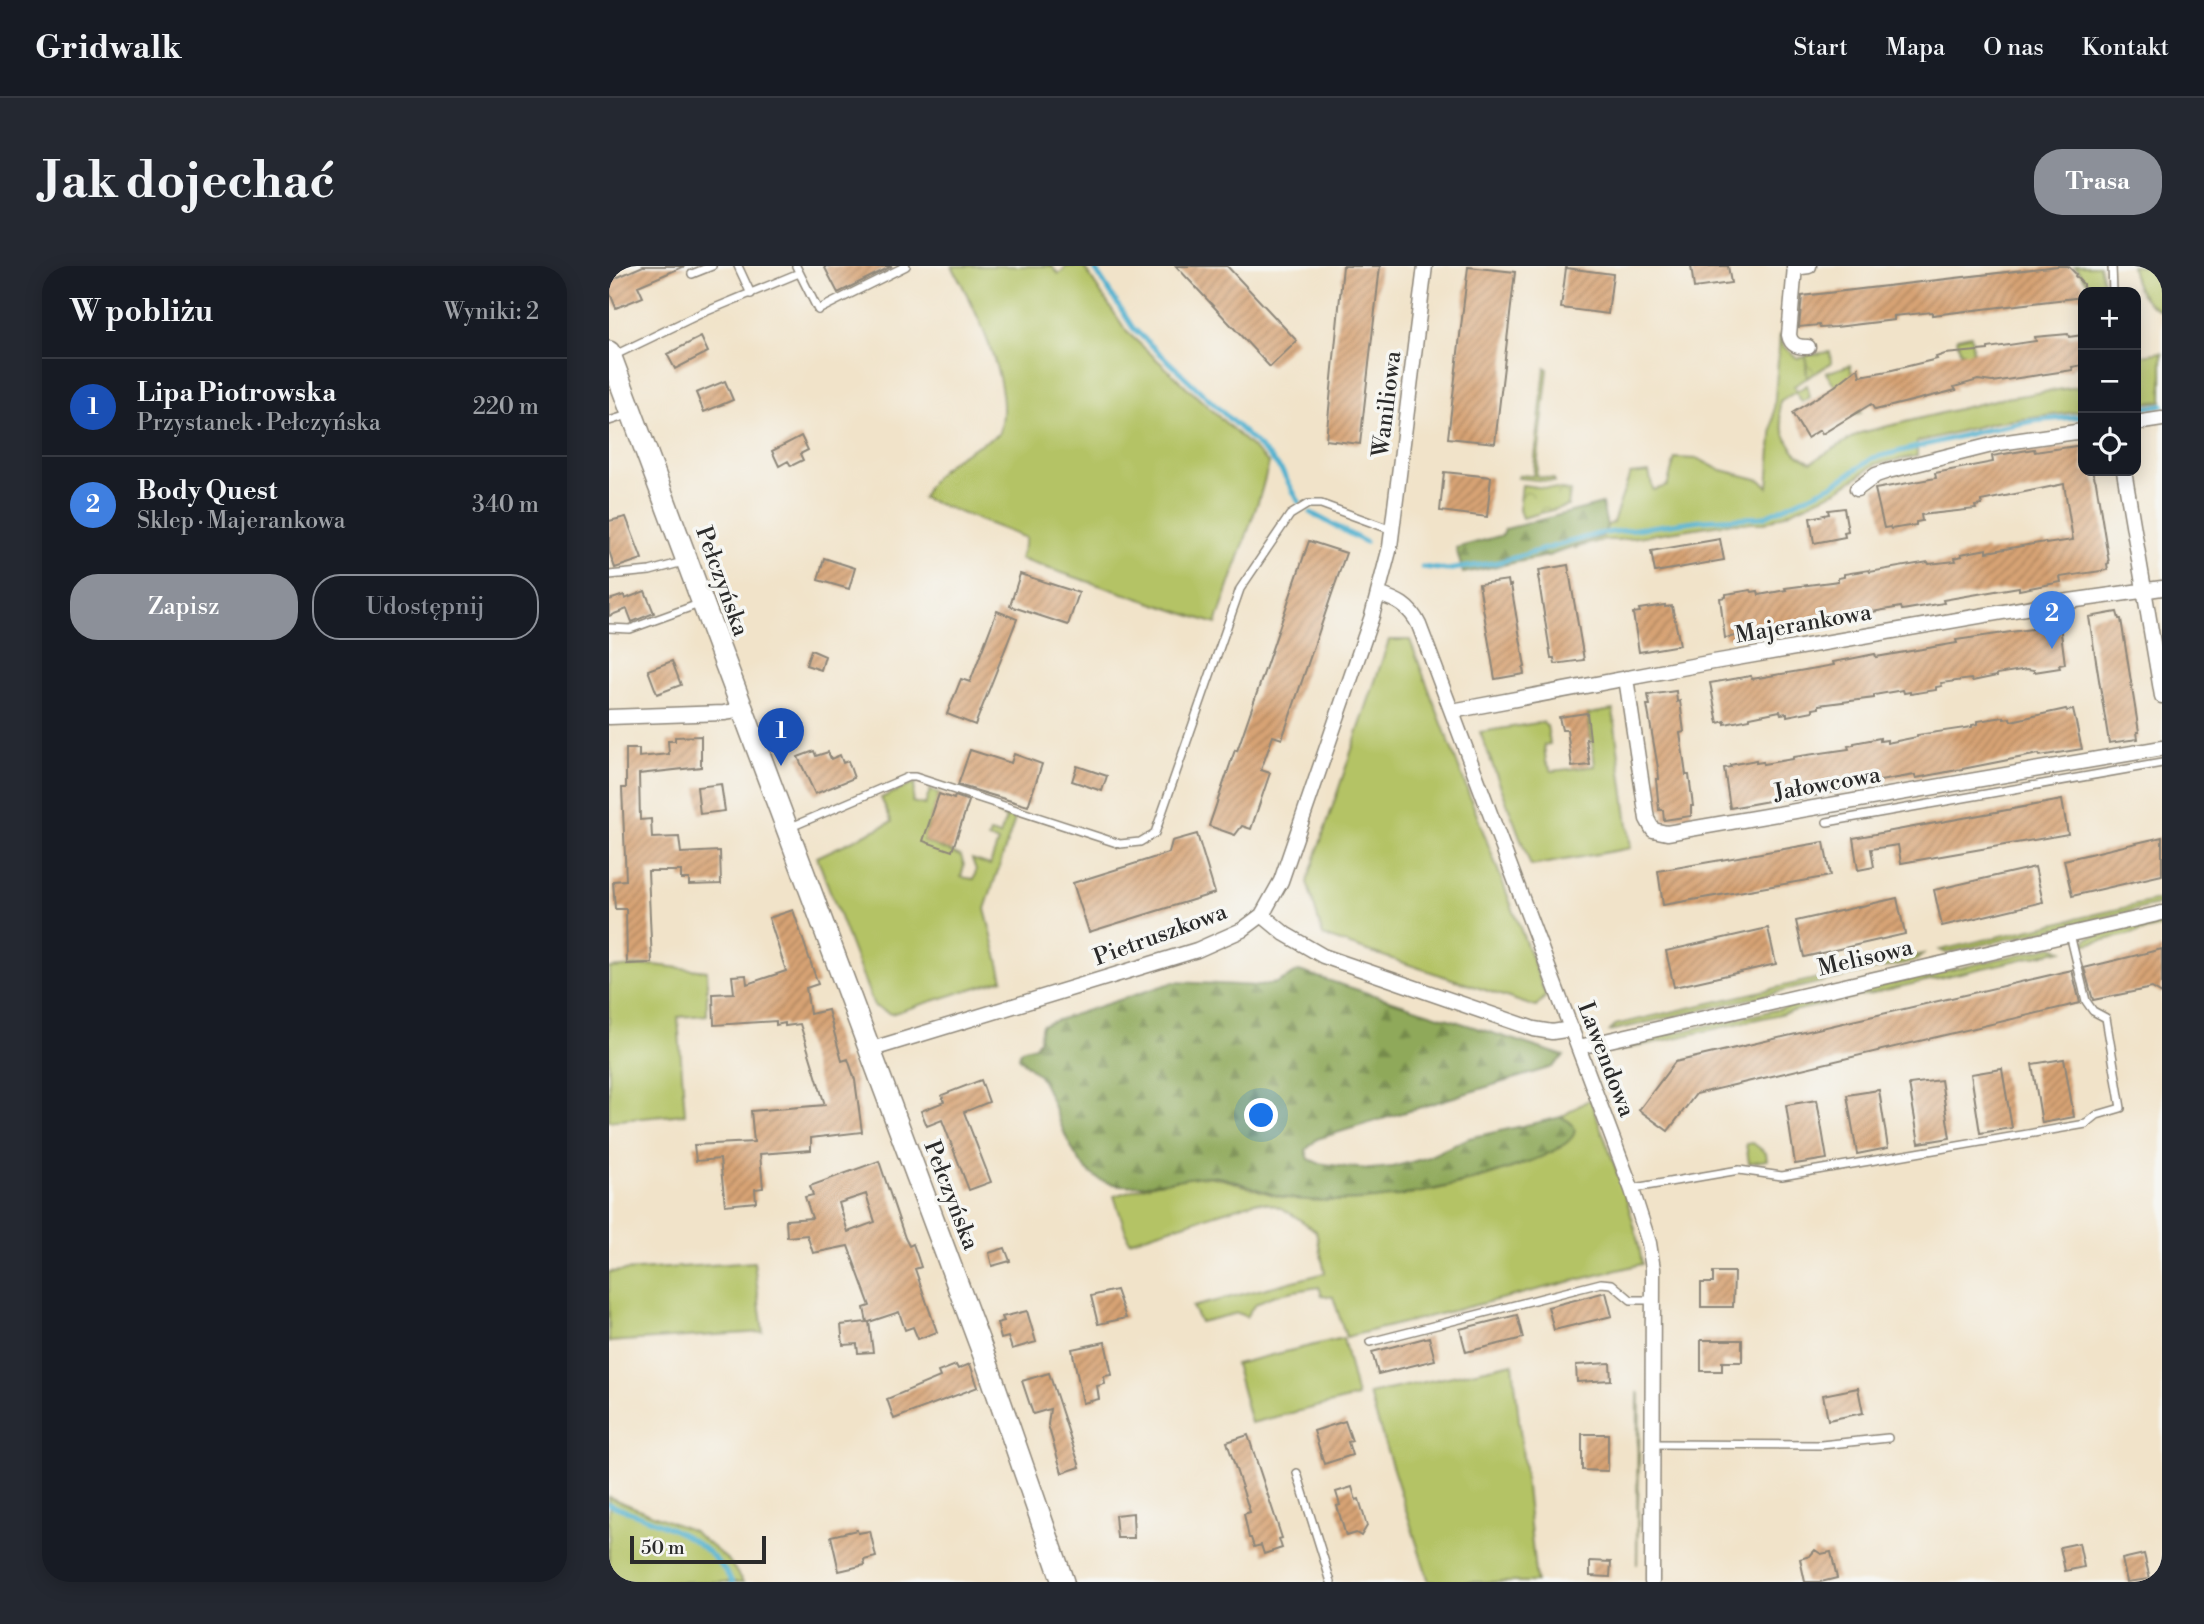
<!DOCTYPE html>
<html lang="pl">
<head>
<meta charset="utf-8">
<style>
	body { margin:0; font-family:"Libre Bodoni",serif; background:#242831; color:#f1f3f6 }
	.controls { position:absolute; right:21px; top:21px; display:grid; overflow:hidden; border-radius:14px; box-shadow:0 4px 18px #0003 }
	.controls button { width:63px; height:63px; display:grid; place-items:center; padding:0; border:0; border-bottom:2px solid #363941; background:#171b24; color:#f1f3f6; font:35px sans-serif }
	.scale { position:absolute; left:21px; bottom:18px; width:136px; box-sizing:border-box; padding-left:7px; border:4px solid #2b2b2b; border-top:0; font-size:19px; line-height:24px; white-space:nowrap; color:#2b2b2b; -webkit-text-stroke:5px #f6f6f2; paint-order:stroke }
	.you { position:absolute; left:653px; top:850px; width:24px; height:24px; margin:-18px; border:5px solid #fff; border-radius:50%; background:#1a73e8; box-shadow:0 0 0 10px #1a73e833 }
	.badge { display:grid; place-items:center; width:46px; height:46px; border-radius:50%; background:#8c9099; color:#fff; font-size:23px; font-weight:700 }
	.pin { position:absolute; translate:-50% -58px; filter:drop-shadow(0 2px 4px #0008) }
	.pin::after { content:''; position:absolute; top:37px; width:24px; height:21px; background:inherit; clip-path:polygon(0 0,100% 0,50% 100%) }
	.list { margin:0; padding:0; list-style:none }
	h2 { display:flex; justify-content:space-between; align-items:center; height:91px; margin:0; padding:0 28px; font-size:30px }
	h2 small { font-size:23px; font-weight:400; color:#9ea1a6 }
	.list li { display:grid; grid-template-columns:46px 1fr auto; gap:21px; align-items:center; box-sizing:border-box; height:98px; padding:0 28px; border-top:2px solid #363941 }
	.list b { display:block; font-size:26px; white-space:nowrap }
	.list p { margin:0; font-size:23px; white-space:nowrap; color:#9ea1a6 }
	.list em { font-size:23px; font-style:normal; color:#9ea1a6 }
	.actions { display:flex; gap:14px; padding:21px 28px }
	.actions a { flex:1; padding:16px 0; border:2px solid #8c9099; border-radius:28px; text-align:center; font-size:24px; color:#8c9099 }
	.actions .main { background:#8c9099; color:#fff }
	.icon { flex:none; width:38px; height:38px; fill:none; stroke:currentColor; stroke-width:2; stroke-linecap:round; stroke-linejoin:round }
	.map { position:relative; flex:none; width:1553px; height:1316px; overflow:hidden; border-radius:28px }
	header { display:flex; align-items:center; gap:42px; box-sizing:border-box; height:98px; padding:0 35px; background:#171b24; border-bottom:2px solid #363941 }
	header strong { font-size:33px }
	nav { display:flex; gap:38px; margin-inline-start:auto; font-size:24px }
	.intro { display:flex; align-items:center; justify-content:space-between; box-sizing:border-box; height:168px; padding:0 42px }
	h1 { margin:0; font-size:49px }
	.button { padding:18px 32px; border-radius:28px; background:#8c9099; color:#fff; font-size:24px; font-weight:700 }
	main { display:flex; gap:42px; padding:0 42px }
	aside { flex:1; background:#171b24; border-radius:28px; box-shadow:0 4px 18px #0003 }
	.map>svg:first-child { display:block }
</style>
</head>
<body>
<header>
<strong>Gridwalk</strong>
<nav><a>Start</a><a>Mapa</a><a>O nas</a><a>Kontakt</a></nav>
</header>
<div class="intro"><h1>Jak dojechać</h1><a class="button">Trasa</a></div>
<main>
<aside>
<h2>W pobliżu<small>Wyniki: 2</small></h2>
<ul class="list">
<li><span class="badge" style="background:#1a4fb4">1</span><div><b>Lipa Piotrowska</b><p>Przystanek · Pełczyńska</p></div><em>220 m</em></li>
<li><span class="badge" style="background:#3f7fe0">2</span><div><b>Body Quest</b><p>Sklep · Majerankowa</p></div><em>340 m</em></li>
</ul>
<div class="actions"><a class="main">Zapisz</a><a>Udostępnij</a></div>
</aside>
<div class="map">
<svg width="1553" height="1316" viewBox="0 0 1553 1316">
	<defs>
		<pattern id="forest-firs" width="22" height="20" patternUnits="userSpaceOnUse" patternTransform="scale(1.75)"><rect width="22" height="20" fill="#8fa95a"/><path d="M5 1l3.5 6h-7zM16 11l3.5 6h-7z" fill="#758a4b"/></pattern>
		<pattern id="park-crowns" width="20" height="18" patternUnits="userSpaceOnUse" patternTransform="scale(1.75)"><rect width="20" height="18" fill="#b4c365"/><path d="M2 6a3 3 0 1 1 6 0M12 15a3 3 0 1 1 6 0" fill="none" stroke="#939f53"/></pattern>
		<pattern id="building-hatch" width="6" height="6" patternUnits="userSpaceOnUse" patternTransform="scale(1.75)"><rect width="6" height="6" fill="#d7a374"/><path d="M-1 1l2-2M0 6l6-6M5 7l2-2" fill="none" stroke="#af855f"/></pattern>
	</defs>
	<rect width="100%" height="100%" fill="#f6f6f2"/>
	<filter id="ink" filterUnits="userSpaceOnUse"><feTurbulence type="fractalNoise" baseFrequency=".0143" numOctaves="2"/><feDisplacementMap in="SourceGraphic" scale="14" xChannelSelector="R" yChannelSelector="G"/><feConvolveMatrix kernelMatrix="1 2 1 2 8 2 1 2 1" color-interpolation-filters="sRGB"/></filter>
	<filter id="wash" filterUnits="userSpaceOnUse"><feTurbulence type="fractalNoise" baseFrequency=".00686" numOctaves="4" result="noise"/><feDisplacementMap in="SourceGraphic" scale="28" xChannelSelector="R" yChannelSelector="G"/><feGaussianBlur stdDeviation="1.57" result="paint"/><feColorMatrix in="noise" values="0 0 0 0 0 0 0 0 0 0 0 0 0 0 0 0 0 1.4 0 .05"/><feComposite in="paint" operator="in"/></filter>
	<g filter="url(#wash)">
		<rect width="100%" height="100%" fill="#f1e3c9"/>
		<path fill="#b4c365" stroke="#707748" stroke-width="2" d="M343,0h99l8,8 8,-8h16l44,66 142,131 -9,33 -44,128 -196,-65 6,-21 -104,-40c16,-36 44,-45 77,-64 17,-45 -25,-128 -47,-168z
			M1465,0h25l7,26c-17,0 -21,-16 -32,-26z
			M1522,0h31v45c-21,-10 -27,-23 -31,-45z
			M1171,68l4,13 13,11 9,-1 1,21 -13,8 3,5 10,-6 3,12 -8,5 -6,-10 -16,9c-2,15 5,40 16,51 4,5 10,6 15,10l49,-29 139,-34 84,-13v25l-91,12 -75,19v14l-41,8 -40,27 -71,32h-37l-110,17h-15l-28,8 1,-3 27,-9 4,-10 6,-4 17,-48 19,-2 4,18 14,-4 8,-28 24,1 19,10 43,11 7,7z
			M1362,69l5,45 -13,-28h-3l-3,-14z
			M1553,86v49l-26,3v-48z
			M1241,99l11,48 -7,1 -28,-41z
			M936,102l3,1 -12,107 18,3v3l-36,-4 1,-3 14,1z
			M780,374h21l136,356 -10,11 -213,-71 -16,-54z
			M1004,444l18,138 -100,18 -51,-134 63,-10 4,4 3,18 -6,1 2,17 6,9 43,-5 -7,-52z
			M306,517l-3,19 13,3 5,-15 9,4 -16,47 38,15 3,9 -3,12 13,2 2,-9 -4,-11 18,6 8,-23 -10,-4 2,-5 10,3 6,-18 -9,-4v-2l18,7 -30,90 18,70 -112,35 -17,-8 -57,-149 75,-35 -11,-24z
			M1553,633v5l-216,49 -6,-3z
			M1553,655v6l-79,18 5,-7z
			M1443,681l10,3 -444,101 -5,-4z
			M1314,688l-6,6 -307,71 5,-6z
			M45,699l53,6v44l-29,2 7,97 -76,7v-153z
			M981,833c19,53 44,109 52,165l-296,73 -13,-40 -11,-2 -3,-8c-25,5 -61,5 -73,30l-8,-4 -38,9 -8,-15 133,-34 -9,-42c-19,-13 -38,-30 -62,-29l-125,39 -15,-45c25,-8 73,-24 98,-19 28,4 55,20 82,22 92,6 186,-12 268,-52l4,-27 -5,-3z
			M145,996l9,70 -154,10v-70z
			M734,1072l14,59 -106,26 -16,-59z
			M904,1097l23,219h-107l-60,-188z
			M1029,1127l2,1 -3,171z
			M0,1231l84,34 36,30 14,21h-129l-5,-10z"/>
		<path fill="url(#forest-firs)" stroke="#5d6a42" stroke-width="2" d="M993,238l5,22 -4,10 -55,20 -85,17 -7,-25 47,-13 2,-6z
			M690,705l265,85 -12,11 -235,72 -11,11 3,9 9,4 28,4 24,2 22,-2 34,-9 43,-20 92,-21c42,18 -24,42 -38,47 -73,26 -151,43 -229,35 -25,-2 -62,-23 -86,-23 -33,1 -86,21 -114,0 -28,-20 -36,-68 -53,-97 -5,-9 -16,-13 -22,-22l2,-7 14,-4 4,-6 3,-15 132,-43 86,4 17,-3z"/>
		<path fill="url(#park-crowns)" stroke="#707748" stroke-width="2" d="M1221,86l1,11 -24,15 -1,-23z
			M913,219l48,6 -2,15 -46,12 -3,-8z
			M1144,877l13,10 1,7 -18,3 -3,-19z"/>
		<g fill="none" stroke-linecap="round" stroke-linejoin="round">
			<path stroke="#51b1cf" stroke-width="5" d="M484,0l40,62 136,128 13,15 17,31
				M1527,143l26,-4
				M702,247l54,29
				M813,301l25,3 52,-8 99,-28 103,-14 62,-3 71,-33 39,-26 108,-27 53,-10 49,-5
				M0,1238c49,20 95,29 123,78"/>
		</g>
		<g id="blocks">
			<path fill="url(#building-hatch)" fill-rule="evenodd" d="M34,0h42l-47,20 5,11 -27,11 -7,-17v-10z
				M215,0h68l-54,27z
				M567,0h51l70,75 -27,26z
				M734,0h37l-20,178 -34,-4z
				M1082,0h37l3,17 -37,5z
				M1449,0h10l8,8 -1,2 8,8v13l-151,18v-3l-38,4v4l-58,7 -16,1 -1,-3 -20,2 3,-31z
				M859,1l47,5 -20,171 -47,-5z
				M957,2l47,6 -5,40 -47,-6z
				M1459,68l1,3 14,-2v30l-11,2 1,3 -81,12 -14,-2 -24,7 2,3 -81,20 -4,-6 -49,30 -2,-4 -13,8 -15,-25 43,-27 23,-18 2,8 28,-5 49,-12 -1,-2 9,-3 43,-4v-2l48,-7 -1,-4z
				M92,71l7,15 -33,17 -8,-15z
				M116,115l8,19 -29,12 -8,-19z
				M192,170l7,14 -8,4 3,6 -12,6 -3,-5 -9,5 -7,-15z
				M1474,179v26h9l4,11 13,81 -2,1 1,6 -48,7 1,5 -26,5 -16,3v-3l-76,13 1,3 -42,7 -1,-3 -75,13v3l-41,8 -1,-4 -59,11 -5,-40 6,-1v-3l25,-4 1,2 6,-1 1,4 27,-5 -1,-2 53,-7v-3l6,-1v-3l25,-4 1,2 58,-10 1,2 27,-3 -1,-3 7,-2 -1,-2 26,-5v3l58,-10 1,2 27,-4 -9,-56 -83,17 1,4 -7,1 1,3 -55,6 1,6 -6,1v3l-25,4 -1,-2 -6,1 -9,-39 61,-11 -1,-5 58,-11 -1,-6 42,-7 1,3z
				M835,206l47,5 -4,40 -47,-6z
				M1235,242l4,23 -4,1 1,5 -31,6 -4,-25 19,-4 -1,-4z
				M17,251l16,42 -27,9 -6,-17v-30z
				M1111,273l4,21 -69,12 -4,-21z
				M700,275l37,12 -64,186 -9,-3 -12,34 9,3 -19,56 -9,-3 -7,9 -26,-9 26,-76 2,1z
				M215,292l31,10 -6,21 -31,-9z
				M959,299l16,95 -29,4 -1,-6h-3l-13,-82h2l-1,-6z
				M411,308l59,19 -11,32 -58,-19z
				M899,314l1,6 2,-1 14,82 -2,1 1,6 -29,5 -16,-95z
				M36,325l9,22 -22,9 -5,-13 -18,7v-16l15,-5 1,4z
				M1056,339v2l7,-1 8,39 -41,7 -6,-39 7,-1 -1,-3z
				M388,345l20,8 -42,106 -28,-11 14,-35 9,3z
				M1508,346l2,7h2l18,113h-2l1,7 -29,4 -20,-126z
				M1451,359l5,39 -6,1 1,3 -26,4v-2l-7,-1 -30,5v2l-25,5 -1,-2 -30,4 1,3 -6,1v3l-26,4v-2l-6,1 -1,-3 -29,5v3l-55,7v3l-6,1v2l-26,5v-3l-6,1 -1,-3 -30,6v2l-25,5v-3l-7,2 -8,-40 41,-7 1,3 82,-14 -1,-3 17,-3 25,-5 1,3 81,-14 -1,-3z
				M202,384l14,6 -4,14 -15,-5z
				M63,395l9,24 -24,9 -9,-24z
				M1067,425l1,11 3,-1 4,31 -4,1 6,42h3l4,31h-2v10l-27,4 -1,-10h-4l-3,-31h3l-1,-11 -11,-63h3l-2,-10z
				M1457,443l1,2 6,-1 9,39 -42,7 -1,-2 -123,24 -1,-3 -82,14 1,3 -16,3 -26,5 -1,-3 -61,11 -6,-40 7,-1 -1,-2 26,-5v3l7,-1v2l30,-5v-2l56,-8 -1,-3 6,-1v-2l26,-5v3l7,-1v3l30,-6v-2l55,-8v-2l6,-1v-3l26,-4v2l6,-1 1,3z
				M978,447l3,26h-4l4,26 -18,2 -5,-37h-5l-3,-13z
				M92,470v31l-62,7 1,46 11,-1 1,19 27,-1 2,16 39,-2 1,33 -32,1v-6h-8v-8h-33l4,92 -25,1 -1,-55h-11l-2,-28 13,-1 -4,-92h4v-39h13v8l30,-3 -1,-13h7v-4z
				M361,484l41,13 3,-9 28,10 -14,42 -70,-21z
				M205,485l2,5 12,-4 3,7 9,-4 3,8 5,-2 6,17 -39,16 -17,-37z
				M468,500l30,10 -5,15 -30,-10z
				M112,518l4,27 -25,3 -3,-27z
				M330,528l15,5 1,-3 14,5 -17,50 -29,-10z
				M1453,534l6,34 -167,29 -3,-18 -27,4 3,18 -16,3 -5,-32z
				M588,568l18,59 -126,39 -16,-49 96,-30 3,-12z
				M1553,571v38l-90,21 -8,-36z
				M1215,576l6,34 -167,29 -5,-34z
				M1426,601l8,35 -101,24 -8,-36z
				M1288,632l8,36 -101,23 -8,-36z
				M184,644l25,74 -12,4 4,26 18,-4 14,51 6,-2 7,21 7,52 -51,6v12l-51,4 3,34 -8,1 1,13 -31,3 -5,-46 -24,2 -2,-16 60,-3 -3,-31 74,-6 -25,-81 -15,2v-3l-9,2v-4l-62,4 -1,-31 21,-1 -2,-17 14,-1 1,9 39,-13 -17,-53z
				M1159,662l8,36 -102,23 -8,-36z
				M1553,683v45l-10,-6 -59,12 -9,-32z
				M1463,704l8,33 -384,91 -28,37 -29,-21 36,-48z
				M1455,793l10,58 -32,6 -10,-59z
				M1393,803l10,59 -32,5 -9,-59z
				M372,814l8,22 -25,10 27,70 -22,8 -27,-70 -15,6 -6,-15 23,-9 -2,-7z
				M1332,814l9,58 -31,5 -10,-59z
				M1270,824l9,58 -31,6 -10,-59z
				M1208,834l10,59 -32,5 -9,-59z
				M270,895l26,77 4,8 4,-2 4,11 4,12 -6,2 22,63 -19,7 -5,-12 -8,3 -6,-18 -30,10 4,30 -15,1 -1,-9 -14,1 -2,-20 26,-3 -3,-14 6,-2 -22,-60 -35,7 -6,-18 -20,2 -1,-17 26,-2 -7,-21 8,-2 -3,-9zM257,928l9,28 -27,10 -9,-29z
				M396,982l5,13 -18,5 -3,-13z
				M1104,1006h21l-1,35h-32v-24h12z
				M507,1024l10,28 -28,6 -7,-28z
				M997,1026l6,24 -58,14 -6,-23z
				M418,1045l9,31 -24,7 -4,-12 -7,2 -4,-16 7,-2 -2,-4z
				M908,1049l6,23 -57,14 -6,-23z
				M820,1071l6,23 -57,14 -6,-22z
				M1092,1074h41v22h-20v9h-21z
				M496,1076l7,33 -8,1 1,8 -8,2 2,13 -16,4 -11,-54z
				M1001,1097l1,17 -34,2 -1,-17z
				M361,1098l8,23 -84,32 -7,-20 53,-22 -2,-5 18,-7 2,4z
				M440,1107l31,94 -18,6 -14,-48 2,-16 -17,5 -11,-33z
				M1249,1122l5,25 -35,7 -5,-25z
				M736,1155l7,20 -4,1 4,13 -28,9 -10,-33z
				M973,1168h26v37l-26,-1z
				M639,1169l34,103 -3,1 3,9 -18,6 -3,-9 -7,2 -3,-9h-2l-5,-24 6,-2 -23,-70z
				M743,1221l4,13 3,-1 8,27 -6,10 -5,-3 -10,3 -9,-30 3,-1 -4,-13z
				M524,1247l1,25h-17l-2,-23z
				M248,1264l1,3 12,-2 6,26 -12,3 1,5 -26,6 -8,-35z
				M1470,1277l5,24 -19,4 -5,-24z
				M1206,1284l6,4 10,-2 6,26 -16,4h-16l-5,-23 10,-3z
				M1535,1288l6,25 -23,3 -5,-23z
				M981,1295l21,1 -1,15 -20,-1z"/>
		</g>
	</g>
	<g filter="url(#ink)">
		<use href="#blocks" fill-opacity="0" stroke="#8e877a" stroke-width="2"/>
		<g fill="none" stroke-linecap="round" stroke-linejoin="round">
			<g stroke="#8e877a" stroke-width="10">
				<path id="service" d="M129,0l13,28
					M187,0l22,44 88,-44
					M1503,0l1,26
					M83,8l20,-8
					M6,89l85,-41 99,-41
					M0,155l19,-6
					M0,309l41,-4 33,-9
					M0,362l21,1 69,-25
					M1218,556l335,-59
					M182,561l117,-50h7l205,67 20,-2 15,-9 85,-244 50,-74 18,-11h13l71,26
					M1023,924l8,-3 99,-17 43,6 304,-52 11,-9 24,-7 -15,-90 -13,-7 -7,-10 -16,-67
					M761,1076l231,-59 11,1 19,16h22
					M1044,1178l168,1 67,-7
					M688,1207l34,109"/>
			</g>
			<g stroke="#8e877a" stroke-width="17">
				<path id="minor" d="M1186,0l-6,69c2,11 10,12 19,12
					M1185,2l15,-2
					M1527,157l26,-4
					M1515,205l38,225
					M1248,223l19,-14 12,-4 112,-28 83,-12
					M769,328c19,6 32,12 41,31l213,565 17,53 4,26 -1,313
					M1017,412l21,141 6,11 14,3 495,-85
					M843,445l256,-48 347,-60 107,-15
					M0,451l115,-4 18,-3
					M653,649l23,19 38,22 211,73 18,3 20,-3
					M970,781l583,-134
					M260,784l328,-100 45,-20 20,-15 19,-34 91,-265 18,-69 35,-281"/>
			</g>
			<g stroke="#8e877a" stroke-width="24">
				<path id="secondary" d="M0,86l376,1006 78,224"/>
			</g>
			<use href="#service" stroke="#fff" stroke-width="7"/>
			<use href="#minor" stroke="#fff" stroke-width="14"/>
			<use href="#secondary" stroke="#fff" stroke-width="21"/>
		</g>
	</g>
	<g text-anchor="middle" stroke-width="7" stroke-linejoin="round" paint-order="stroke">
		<g font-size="23" fill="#2b2b2b" stroke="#f6f6f2">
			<text transform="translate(777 138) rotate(-83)" y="8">Waniliowa</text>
			<text transform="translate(114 315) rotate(70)" y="8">Pełczyńska</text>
			<text transform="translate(1194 357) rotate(-10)" y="8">Majerankowa</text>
			<text transform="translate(1218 517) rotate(-10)" y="8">Jałowcowa</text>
			<text transform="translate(551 668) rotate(-20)" y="8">Pietruszkowa</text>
			<text transform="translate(1256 691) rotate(-13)" y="8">Melisowa</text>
			<text transform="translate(998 793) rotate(69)" y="8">Lawendowa</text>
			<text transform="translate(343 929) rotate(69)" y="8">Pełczyńska</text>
		</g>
	</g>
</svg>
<div class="controls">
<button>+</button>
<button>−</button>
<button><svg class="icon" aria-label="locate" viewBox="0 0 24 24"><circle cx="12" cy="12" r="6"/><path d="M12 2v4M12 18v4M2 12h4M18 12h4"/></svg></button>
</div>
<div class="scale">50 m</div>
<div class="you"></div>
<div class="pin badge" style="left:172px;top:500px;background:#1a4fb4">1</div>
<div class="pin badge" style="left:1443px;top:383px;background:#3f7fe0">2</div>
</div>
</main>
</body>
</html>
